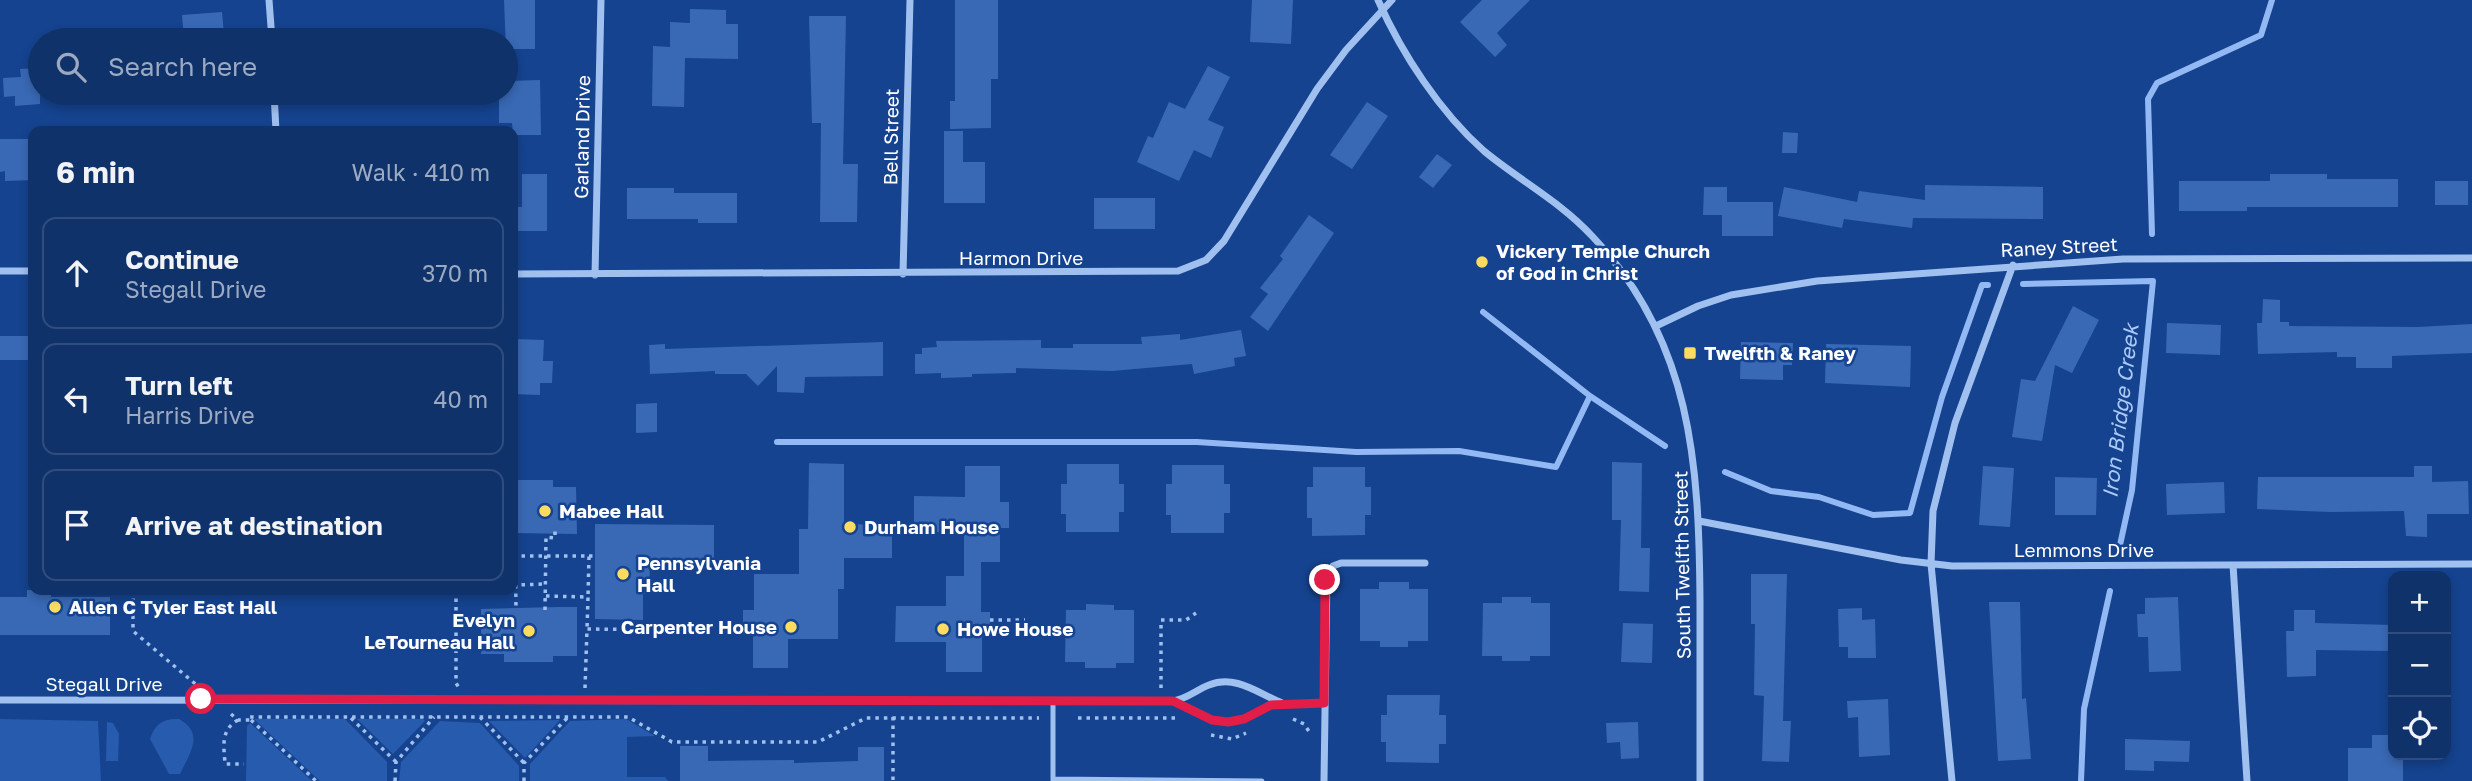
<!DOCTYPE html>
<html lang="en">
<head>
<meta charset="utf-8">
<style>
	body { margin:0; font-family:"Golos Text",sans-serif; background:#1e3e73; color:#f1f3f6 }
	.controls { position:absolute; right:21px; bottom:21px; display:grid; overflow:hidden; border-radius:14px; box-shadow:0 4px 10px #0003 }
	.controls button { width:63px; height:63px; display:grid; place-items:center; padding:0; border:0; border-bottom:2px solid #304d7e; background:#10326b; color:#f1f3f6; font:35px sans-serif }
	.stop { position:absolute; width:21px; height:21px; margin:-16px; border:5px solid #e11d48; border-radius:50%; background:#fff }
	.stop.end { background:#e11d48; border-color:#fff; box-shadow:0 2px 7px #0008 }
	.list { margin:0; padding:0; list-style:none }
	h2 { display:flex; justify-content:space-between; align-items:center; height:91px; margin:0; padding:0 28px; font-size:30px }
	h2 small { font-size:23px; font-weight:400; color:#9caac1 }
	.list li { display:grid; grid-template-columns:46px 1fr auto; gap:21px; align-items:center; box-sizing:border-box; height:112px; margin:0 14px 14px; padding:0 14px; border:2px solid #304d7e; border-radius:14px }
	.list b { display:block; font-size:26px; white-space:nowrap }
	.list p { margin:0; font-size:23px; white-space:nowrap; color:#9caac1 }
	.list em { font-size:23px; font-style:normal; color:#9caac1 }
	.icon { flex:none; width:38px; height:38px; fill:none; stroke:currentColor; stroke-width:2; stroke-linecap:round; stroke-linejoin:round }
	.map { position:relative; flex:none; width:2472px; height:781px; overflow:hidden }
	.search { position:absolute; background:#10326b; box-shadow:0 4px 10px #0003; left:28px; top:28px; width:490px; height:77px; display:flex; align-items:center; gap:18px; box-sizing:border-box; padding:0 24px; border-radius:38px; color:#9caac1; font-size:26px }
	.panel { position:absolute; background:#10326b; box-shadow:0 4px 10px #0003; left:28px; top:126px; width:490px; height:469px; border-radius:14px }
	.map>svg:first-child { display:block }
</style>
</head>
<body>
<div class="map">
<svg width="2472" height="781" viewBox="0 0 2472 781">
	<rect width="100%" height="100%" fill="#15438f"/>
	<path fill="#275bad" d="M0,719l98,2 3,60h-101z
		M179,719c26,14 11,34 1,55h-11l-19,-35c5,-15 13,-21 29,-20z
		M254,719h91l42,43v19h-67z
		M357,719h66l2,2 -32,33z
		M626,719l29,17 -28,1v40h38l3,4h-138v-17l40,-43z
		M560,720l-35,38 -36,-37z
		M440,721l40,2 39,43v15h-120l2,-19z
		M107,722l6,1 6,11 -1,27h-12z
		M250,723l62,58h-66l1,-55z"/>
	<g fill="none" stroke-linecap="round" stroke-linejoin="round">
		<path stroke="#92b9f3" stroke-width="6" d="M2152,234l-4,-135 9,-16 104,-48 11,-35
			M2023,284l130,-3 -21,209 -12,55
			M1483,312l107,84
			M777,442h420l159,10 103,-1 97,16 34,-71 75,50
			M1725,472l46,19 48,6 54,18 37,-2 32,-116 40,-112h6
			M2081,781l3,-72 26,-118"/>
	</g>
	<path fill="#3969b5" d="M504,0h31v49h-29z
		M955,0h43v79h-7v49l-41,1v-28h5z
		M1252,0h41l-2,44 -41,-2z
		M1482,0h48l-33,33 10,12 -12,12 -35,-35z
		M690,9l36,1v14h12v35l-53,-1 -1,49 -32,-1 1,-60 17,1v-25l20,1z
		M222,12l2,22h-10v6h-30l-2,-25z
		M809,16h37l-3,148h15l-1,58h-37l1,-99h-9z
		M1208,66l22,11 -22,43 16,7 -13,31 -17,-8 -15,31 -42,-19 11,-26 5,2 16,-36 16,7z
		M40,68v36l-25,2v-10l-11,1 -1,-19 18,-1 -1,-8z
		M540,80l1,55h-28l-1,-12h-13v-30h7v-12z
		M1367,102l21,14 -36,53 -22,-14z
		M944,131h19v31h22v41h-41z
		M1783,132l15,1 -1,20h-15z
		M0,139h33v41l-28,1v-10l-5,1z
		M1437,154l15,11 -19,23 -14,-11z
		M522,174h25v57h-34v-24h9z
		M2270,174h57v5h71v28h-151v4h-68v-30h91z
		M2435,181h33v24h-33z
		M1925,185l118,2v32l-130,-1 -1,10 -68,-9 -2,9 -64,-12 6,-29 73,15 2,-11 66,9z
		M1704,187h23v15h46v34h-51v-21h-19z
		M627,188h47v5h63v30h-39v-4h-71z
		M1094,198h61v31h-61z
		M1309,215l25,18 -66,98 -18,-14 18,-23 -8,-6 23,-29 -3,-3z
		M2263,299l17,1v22h9v4l129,1 54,-3v29l-80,3v12h-36v-11h-19v-5l-79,2 -1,-31h5z
		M2073,306l26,14 -27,53 -17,-8 -13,76 -30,-4 9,-58 14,2z
		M2167,323l54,2 -1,30 -54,-2z
		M1241,330l5,26 -12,2 1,8 -41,8 -2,-10 -80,7 -96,-3v5l-44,1v3l-31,1v-5l-26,1v-20h7v-6l15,-1 -1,-6 105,-1v8h32v-4h69l-1,-7 39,-3v6z
		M0,336h33v24h-33z
		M514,339l30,1 -1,21h10l-1,22h-12v12l-27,-1z
		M883,342v34l-78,1 -1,16 -27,-1v-26l-19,20 -12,-12h-31v-3l-65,3 -1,-29 16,-1v5z
		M1741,342l52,1 -1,22h-9v15l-43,-1z
		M1826,344l85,2 -1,41 -85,-4z
		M657,403v29l-21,1v-29z
		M1612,462l30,1 -1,85h9l-1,44 -30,-1 2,-71h-9z
		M809,463l35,1v60l48,1v33h-48v31h-6v50h-50v29h-35v-33h-10v-25h11v-36h45v-45h9z
		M1067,464h52v20h5v28h-5v20h-53v-18h-5v-30h6z
		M1172,465h52v19h6v29h-6v20h-53v-18h-5v-31h6z
		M965,466h35v36h9v26h-9v34h-19v50h9v25h-8v35h-36v-30h-51l1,-36h50v-30h18v-44h-50v-36l51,1z
		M1983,466l31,2 -4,59 -31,-2z
		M2414,466h18v16l36,-1 1,33h-42v23l-21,-1 -2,-25 -74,1 -73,-3 1,-32h156z
		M1313,467h52v20h6v28h-6v20l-53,1v-18h-5v-31h6z
		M2055,477l42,1 -1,37h-41z
		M513,480h40v7h23l1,47 -64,-1z
		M2224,482l1,31 -58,2 -1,-31z
		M595,524l119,1v40l-64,-1 -1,30h-6v26l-48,-1z
		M1751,574h36l-4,147h8l-2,41 -27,-1 2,-65 -10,-1 1,-71h-4z
		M1379,582h30v7h19v52h-20v6h-28v-6h-20v-52h19z
		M27,590h24v7h59v38h-110v-38h27z
		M1502,597h29v6h19v53h-20v5h-28v-5h-20l1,-53h19z
		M2178,597l3,74 -32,1 -1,-35h-10l-1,-23h8v-16z
		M1989,602h31l2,97 4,-1 5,61 -33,2z
		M1086,604l28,1v5h20v53h-18v5h-31v-6h-20l1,-52h20z
		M558,607h19v49h-24v6h-49v-8h-23v-45z
		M1862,608v12l13,-1 1,39h-28v-11h-9l-1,-38z
		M2294,610h21v13l78,2v26l-77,-1v26l-29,1 -1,-46h8z
		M1623,623l30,1 -1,39 -31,-1z
		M1387,695h53l-1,20h7v29h-7v19l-53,-1v-20h-5v-27h6z
		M1888,699l2,56 -31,2 -1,-40 -10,1 -1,-17z
		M1638,722l1,36 -18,1 -1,-17 -13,1 -1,-20z
		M2372,735h21v20h10v26h-55v-33h24z
		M2125,739l65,2 -1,21 -35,-1v10l-29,-1z
		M680,746h28v15l86,-1v3l64,-2v-14h26v34h-204z"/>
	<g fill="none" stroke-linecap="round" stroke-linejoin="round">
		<path stroke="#a0c0f0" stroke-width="3.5" stroke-dasharray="3.5 5" stroke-linecap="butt" d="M513,536h2l1,74
			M513,556h76l-1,41
			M589,556h7
			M513,585l33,-1
			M133,590v41l66,56
			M456,590v93l3,5
			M546,596l42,1 -1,32
			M545,610l1,-73 9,1v-9
			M990,620h35
			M585,688l2,-59 88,1
			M1161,688v-68h25l10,-7
			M231,714l7,6h13l-1,-3h378l44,25h146l48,-24h173
			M480,717l44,46
			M893,717v64
			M351,718l45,44
			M1078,718h98
			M1293,719l11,5 6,9
			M238,720c-18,10 -14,27 -13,44h19
			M251,720l65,61
			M1211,735l21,4 14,-6
			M395,781l1,-19 38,-45
			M524,781v-18l45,-47"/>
		<path stroke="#a0c0f0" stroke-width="5" d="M1053,702v79
			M1053,779l209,2"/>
		<path stroke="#a0c0f0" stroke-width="7" d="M269,0l3,40
			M1378,0c24,54 62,112 106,151 35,29 77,51 108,85 100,105 107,228 108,365 0,60 0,120 0,180
			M274,93l2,38
			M0,271h33
			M513,274l665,-3 28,-11 18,-19 93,-152 29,-39 46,-50
			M903,274l7,-274
			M595,275l6,-275
			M1656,326l42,-20 33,-11 86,-14 306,-22 349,-1
			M1699,521l202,39 51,6 520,-2
			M2233,565l14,216
			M0,700l1173,1c14,-2 23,-11 36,-16 27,-11 50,9 73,18
			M1175,702l37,18 16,2 16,-3 27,-14 53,-2
			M1324,781l3,-206 6,-9 8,-3h84
			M1952,781l-21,-217 2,-53 22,-88 58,-158"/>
	</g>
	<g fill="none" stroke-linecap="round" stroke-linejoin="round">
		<path stroke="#e11d48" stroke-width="9" d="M201,699l972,2 39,19 16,2 16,-3 27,-14 53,-2 1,-123"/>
	</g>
	<g fill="#ffdb60" stroke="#15438f" stroke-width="2.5">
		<circle cx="1482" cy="262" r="7"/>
		<rect x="1683" y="346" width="14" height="14" rx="3.5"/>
		<circle cx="545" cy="511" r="7"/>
		<circle cx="850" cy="527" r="7"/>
		<circle cx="623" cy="574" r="7"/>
		<circle cx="55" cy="607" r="7"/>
		<circle cx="791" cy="627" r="7"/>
		<circle cx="943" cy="629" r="7"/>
		<circle cx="529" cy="631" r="7"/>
	</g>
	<g text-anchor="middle" stroke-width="5" stroke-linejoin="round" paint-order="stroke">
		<g font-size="19" fill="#fff" stroke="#15438f">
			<text transform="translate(582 137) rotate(-89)" y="7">Garland Drive</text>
			<text transform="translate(891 137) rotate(-89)" y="7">Bell Street</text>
			<text transform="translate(2059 247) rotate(-3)" y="7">Raney Street</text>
			<text x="1021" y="265">Harmon Drive</text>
			<text x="2084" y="557">Lemmons Drive</text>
			<text transform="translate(1682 565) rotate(-91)" y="7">South Twelfth Street</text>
			<text x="104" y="691">Stegall Drive</text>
		</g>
		<g font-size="19" font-weight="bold" fill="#fff" stroke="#15438f" text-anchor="start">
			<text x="1496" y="258">Vickery Temple Church<tspan x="1496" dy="22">of God in Christ</tspan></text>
			<text x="1704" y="360">Twelfth &amp; Raney</text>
			<text x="559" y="518">Mabee Hall</text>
			<text x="864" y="534">Durham House</text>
			<text x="637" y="570">Pennsylvania<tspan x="637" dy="22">Hall</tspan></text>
			<text x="69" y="614">Allen C Tyler East Hall</text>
			<text x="515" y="627" text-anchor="end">Evelyn<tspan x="515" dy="22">LeTourneau Hall</tspan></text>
			<text x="777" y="634" text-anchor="end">Carpenter House</text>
			<text x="957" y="636">Howe House</text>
		</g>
		<g font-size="21" font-style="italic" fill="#accaf7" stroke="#15438f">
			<text transform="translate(2121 411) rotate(-83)" y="7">Iron Bridge Creek</text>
		</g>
	</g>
</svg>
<div class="controls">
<button>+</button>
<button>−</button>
<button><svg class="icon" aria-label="locate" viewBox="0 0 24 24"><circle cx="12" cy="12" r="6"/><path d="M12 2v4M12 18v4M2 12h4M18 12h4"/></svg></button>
</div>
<div class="stop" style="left:201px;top:699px"></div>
<div class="stop end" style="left:1325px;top:580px"></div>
<div class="search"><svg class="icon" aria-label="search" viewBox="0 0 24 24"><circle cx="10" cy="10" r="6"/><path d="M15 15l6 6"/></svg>Search here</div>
<section class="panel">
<h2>6 min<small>Walk · 410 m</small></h2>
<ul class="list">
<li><svg class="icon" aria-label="ahead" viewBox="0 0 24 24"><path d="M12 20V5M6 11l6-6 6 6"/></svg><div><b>Continue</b><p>Stegall Drive</p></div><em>370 m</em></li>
<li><svg class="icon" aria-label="left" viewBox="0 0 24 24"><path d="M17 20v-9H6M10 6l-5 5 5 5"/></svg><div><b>Turn left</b><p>Harris Drive</p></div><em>40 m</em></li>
<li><svg class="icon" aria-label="arrive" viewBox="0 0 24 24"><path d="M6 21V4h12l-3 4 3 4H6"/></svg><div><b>Arrive at destination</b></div></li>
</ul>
</section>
</div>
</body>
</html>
